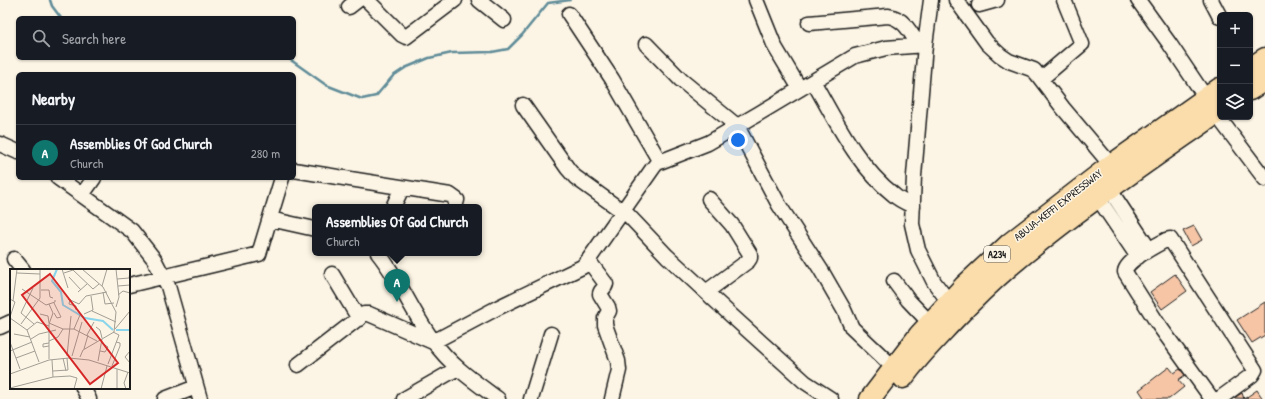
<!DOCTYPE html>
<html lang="en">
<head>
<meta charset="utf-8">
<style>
	body { margin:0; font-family:"Patrick Hand",sans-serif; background:#242831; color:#f1f3f6 }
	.controls { position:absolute; right:12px; top:12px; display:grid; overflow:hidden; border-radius:6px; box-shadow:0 1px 3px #0004 }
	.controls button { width:36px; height:36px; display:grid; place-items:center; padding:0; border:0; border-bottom:1px solid #363941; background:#171b24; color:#f1f3f6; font:20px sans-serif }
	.you { position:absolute; left:738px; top:140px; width:14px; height:14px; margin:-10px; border:3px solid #fff; border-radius:50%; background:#1a73e8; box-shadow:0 0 0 6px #1a73e833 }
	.badge { display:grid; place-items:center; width:26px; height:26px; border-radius:50%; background:#0f766e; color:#fff; font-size:13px; font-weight:700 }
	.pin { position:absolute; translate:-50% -33px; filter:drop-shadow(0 1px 2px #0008) }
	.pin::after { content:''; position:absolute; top:21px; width:14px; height:12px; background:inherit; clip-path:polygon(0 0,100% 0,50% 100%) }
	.popup { position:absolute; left:312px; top:204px; width:170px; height:52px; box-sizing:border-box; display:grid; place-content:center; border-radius:6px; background:#171b24; filter:drop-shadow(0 1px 3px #0005); font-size:13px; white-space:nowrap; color:#9ea1a6 }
	.popup b { font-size:15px; color:#f1f3f6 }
	.popup::after { content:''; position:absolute; left:50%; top:100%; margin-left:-8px; border:8px solid transparent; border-top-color:#171b24 }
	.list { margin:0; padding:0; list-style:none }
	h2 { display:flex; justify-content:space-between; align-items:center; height:52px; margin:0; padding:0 16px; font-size:17px }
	h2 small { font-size:13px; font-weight:400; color:#9ea1a6 }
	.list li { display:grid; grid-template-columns:26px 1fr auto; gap:12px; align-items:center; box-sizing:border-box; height:56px; padding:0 16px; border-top:1px solid #363941 }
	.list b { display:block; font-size:15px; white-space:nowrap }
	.list p { margin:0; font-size:13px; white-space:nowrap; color:#9ea1a6 }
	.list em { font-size:13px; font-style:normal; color:#9ea1a6 }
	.icon { flex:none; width:22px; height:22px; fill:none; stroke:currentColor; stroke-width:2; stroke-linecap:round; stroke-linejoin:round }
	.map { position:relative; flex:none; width:1265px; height:399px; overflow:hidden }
	.search { position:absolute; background:#171b24; box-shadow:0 1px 3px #0004; left:16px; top:16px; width:280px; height:44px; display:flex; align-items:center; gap:10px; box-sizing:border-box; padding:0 14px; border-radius:6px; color:#9ea1a6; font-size:15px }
	.panel { position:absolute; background:#171b24; box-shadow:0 1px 3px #0004; left:16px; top:72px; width:280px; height:108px; border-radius:6px }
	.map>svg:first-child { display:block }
</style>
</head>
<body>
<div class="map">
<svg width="1265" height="399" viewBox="0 0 1265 399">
	<rect width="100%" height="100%" fill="#fcf5e5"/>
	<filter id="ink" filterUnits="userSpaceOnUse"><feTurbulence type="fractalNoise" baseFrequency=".025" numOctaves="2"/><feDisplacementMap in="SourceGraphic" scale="8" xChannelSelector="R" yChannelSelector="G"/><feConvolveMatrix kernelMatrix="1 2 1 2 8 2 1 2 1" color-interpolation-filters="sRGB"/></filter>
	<g filter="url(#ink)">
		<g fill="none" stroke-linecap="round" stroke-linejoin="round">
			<path stroke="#5e8b98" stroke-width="2.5" d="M50,0l2,6 9,12
				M288,58l38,27 36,14 14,-3 17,-20 12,-8 24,-10 23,-5 40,-1 16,-3 14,-14 26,-32 22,-3"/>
		</g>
		<path fill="#f6c5a6" stroke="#1c1c1c" d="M1194,226l8,14 -11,6 -8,-15z
			M1175,274l12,17 -25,18 -12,-17z
			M1265,302v33l-13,8 -15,-23z
			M1169,367l5,6 6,-4 5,6 -7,5 6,7 -15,12h-24l-6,-9z
			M1257,390l6,9 -29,-1 8,-5 2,6z"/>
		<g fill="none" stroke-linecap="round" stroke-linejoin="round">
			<g stroke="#1c1c1c" stroke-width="17">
				<path id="minor" d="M367,0l35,35 4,2 49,-37
					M479,0l25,20
					M756,0l19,47 25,42
					M931,0l-6,45 -11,131 -2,48 6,26 16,32 15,20
					M956,0l31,43 13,12 9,6 25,9 29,38 48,57
					M1138,0l31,43 37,55
					M1211,0l9,17
					M979,5l18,-5
					M349,7l9,-7
					M569,14l43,65 48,83
					M809,23l79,-7c16,2 23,17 31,30
					M646,44l35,36 56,46 42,79 42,65 23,40 8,18 41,39
					M1041,79l41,-35 -18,-44
					M813,81c23,40 44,85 81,114 5,5 12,8 19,11
					M523,105l45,64 7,8 54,39 38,40 65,60 73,66 26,17
					M1216,114l49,65
					M0,144l18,8
					M294,170l156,25 7,5 -2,7
					M58,178l74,53 22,28 14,27 32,113
					M1110,190l39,59
					M82,195l12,-17
					M1098,198l40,59
					M393,207l9,-19
					M270,219l45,10
					M378,253c22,27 35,61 56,89 17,24 41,40 64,57
					M14,259l9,11
					M588,260l18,24c-1,5 -6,6 -6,10l8,13 1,4 -4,7v7l13,36 1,9 -7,29
					M332,274l27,45
					M894,281l14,19 22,23
					M129,285l130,-31 23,-76
					M706,292l42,-31 2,-3v-4l-18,-29 -23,-26
					M0,327l11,-5
					M298,365l66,-51h5l64,28 66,-35 83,-40 5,-5 66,-94 4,-5 51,-20 50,-29 97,-58 31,-8 39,-3
					M83,388l6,11
					M165,399l31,-12
					M404,399l54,-31
					M531,399l20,-65
					M1212,399l-54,-75 -33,-52c0,-11 32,-27 41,-32l4,-1 2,3 83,128 -3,5 -33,24"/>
			</g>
			<g stroke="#1c1c1c" stroke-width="23">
				<path id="highway" d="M1250,68l15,-10
					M1250,90l15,-10
					M903,378c14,-20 31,-37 48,-55 19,-20 38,-39 59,-57 66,-56 139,-105 210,-155
					M870,399l49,-64 45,-49 46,-43 101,-78 109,-77"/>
			</g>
			<use href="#minor" stroke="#fcf5e5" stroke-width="14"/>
			<use href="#highway" stroke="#faddab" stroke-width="20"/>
		</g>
	</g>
	<g text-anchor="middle" stroke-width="3" stroke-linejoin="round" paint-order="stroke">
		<rect fill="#fcf5e5" stroke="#5f5d58" stroke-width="1" x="984" y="246" width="26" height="16" rx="3"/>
		<g font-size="10" font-weight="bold" fill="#1c1c1c">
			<text x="997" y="258">A234</text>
		</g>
		<g font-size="11" fill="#1c1c1c" stroke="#fcf5e5">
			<text transform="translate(1058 205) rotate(-38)" y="4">ABUJA-KEFFI EXPRESSWAY</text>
		</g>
	</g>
	<g transform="translate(10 269)">
		<rect width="120" height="120" fill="#fcf5e5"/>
		<path fill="none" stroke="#8ad5eb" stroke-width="2" d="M47,0l-5,12 9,11 2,13 22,13 18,3 10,9M106,61h14"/>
		<path fill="none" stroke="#a29e95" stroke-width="1" d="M52,0l6,19M7,4l23,1M54,4l9,-3 20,19 6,-5M59,8l12,13M107,10l12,-1 1,-6M92,17l5,-17M108,17l12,-1M23,19l-12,25 13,11M12,20l24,16 9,-3v-2M31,21h8l1,7 3,1M68,23l9,-8M93,23l2,12 9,-1M108,26l5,-4 7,2M0,30l5,3 -5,15M58,30l11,5 7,-8 21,-4M60,30l-1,5 7,2v4M3,32l4,-32M44,34l7,14 -4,1 -3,-5M106,38l3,-10 -3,-28M82,42l24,11M30,45l8,2 1,7 14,6h11l23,12M74,45l9,-4 -2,-14M0,49l17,12 12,32M11,55l19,-26v-29h2M86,58l4,3 2,8M64,60l6,-14M105,60l15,-18M17,61l10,-8 12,4M4,65l16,3M77,66l7,-13M21,70l8,-5 17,-4M39,72l9,-4 5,-8M0,73l10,27M39,77l-6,1v-3l6,-1M74,80l4,-14M0,82l22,-9M90,82l5,1 3,-5 -6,-4M120,82l-5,6 5,6M57,87l4,-40M62,87l10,-34M70,88l3,-7 31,-18 2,-20 -13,-25 -21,-18M6,89l19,-7M53,89l3,13M39,90v-35l4,-11 -4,-9M42,91l1,17M88,92l4,-22M98,95l11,-29 -6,-3M102,97l8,-20v-3l-4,-1M43,102l15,-1 -1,-12M0,105l39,-14 20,-2 20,2 41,13M0,119l43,-11 17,-1 7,2 -3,11M91,120l6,-23M107,120v-20M116,120l-2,-6 4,-11"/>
		<path fill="#d62828" fill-opacity="0.15" stroke="#d62828" stroke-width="2" d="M40,5l68,89 -28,21 -68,-89z"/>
		<rect width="120" height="120" fill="none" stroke="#1c1c1c" stroke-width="2"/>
	</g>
</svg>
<div class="controls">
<button>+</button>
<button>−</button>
<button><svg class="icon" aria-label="layers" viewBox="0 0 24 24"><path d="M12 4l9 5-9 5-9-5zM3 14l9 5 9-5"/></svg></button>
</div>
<div class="you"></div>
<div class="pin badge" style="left:397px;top:302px">A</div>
<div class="popup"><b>Assemblies Of God Church</b>Church</div>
<div class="search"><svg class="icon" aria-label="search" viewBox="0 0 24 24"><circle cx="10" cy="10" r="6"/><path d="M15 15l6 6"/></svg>Search here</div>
<section class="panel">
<h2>Nearby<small></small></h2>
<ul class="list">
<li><span class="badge">A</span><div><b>Assemblies Of God Church</b><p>Church</p></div><em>280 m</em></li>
</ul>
</section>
</div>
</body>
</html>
